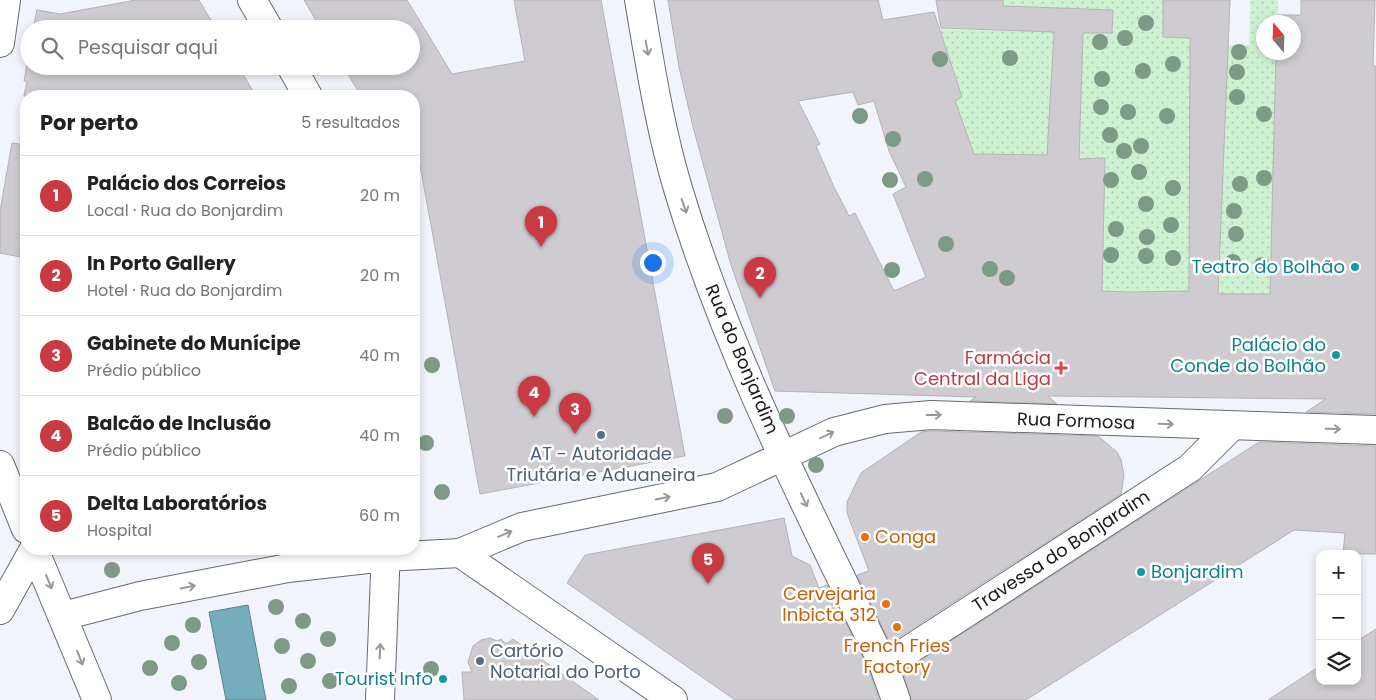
<!DOCTYPE html>
<html lang="pt">
<head>
<meta charset="utf-8">
<style>
	body { margin:0; font-family:Poppins,sans-serif; background:#f2f2f2; color:#222 }
	.controls { position:absolute; right:15px; bottom:15px; display:grid; overflow:hidden; border-radius:10px; box-shadow:0 2px 8px #0003 }
	.controls button { width:45px; height:45px; display:grid; place-items:center; padding:0; border:0; border-bottom:1px solid #e0e0e0; background:#fff; color:#222; font:25px sans-serif }
	.compass { position:absolute; left:1256px; top:15px; width:45px; height:45px; border-radius:50%; background:#fff; box-shadow:0 2px 8px #0003; rotate:341deg }
	.you { position:absolute; left:652px; top:262px; width:18px; height:18px; margin:-12px; border:4px solid #fff; border-radius:50%; background:#1a73e8; box-shadow:0 0 0 8px #1a73e833 }
	.badge { display:grid; place-items:center; width:32px; height:32px; border-radius:50%; background:#ca3a42; color:#fff; font-size:16px; font-weight:700 }
	.pin { position:absolute; translate:-50% -41px; filter:drop-shadow(0 1px 2px #0008) }
	.pin::after { content:''; position:absolute; top:26px; width:18px; height:15px; background:inherit; clip-path:polygon(0 0,100% 0,50% 100%) }
	.list { margin:0; padding:0; list-style:none }
	h2 { display:flex; justify-content:space-between; align-items:center; height:65px; margin:0; padding:0 20px; font-size:21px }
	h2 small { font-size:16px; font-weight:400; color:#767676 }
	.list li { display:grid; grid-template-columns:32px 1fr auto; gap:15px; align-items:center; box-sizing:border-box; height:80px; padding:0 20px; border-top:1px solid #e0e0e0 }
	.list b { display:block; font-size:19px; white-space:nowrap }
	.list p { margin:0; font-size:16px; white-space:nowrap; color:#767676 }
	.list em { font-size:16px; font-style:normal; color:#767676 }
	.icon { flex:none; width:28px; height:28px; fill:none; stroke:currentColor; stroke-width:2; stroke-linecap:round; stroke-linejoin:round }
	.map { position:relative; flex:none; width:1376px; height:700px; overflow:hidden }
	.search { position:absolute; background:#fff; box-shadow:0 2px 8px #0003; left:20px; top:20px; width:400px; height:55px; display:flex; align-items:center; gap:12px; box-sizing:border-box; padding:0 18px; border-radius:28px; color:#767676; font-size:19px }
	.panel { position:absolute; background:#fff; box-shadow:0 2px 8px #0003; left:20px; top:90px; width:400px; height:465px; border-radius:20px }
	.map>svg:first-child { display:block }
</style>
</head>
<body>
<div class="map">
<svg width="1376" height="700" viewBox="0 0 1376 700">
	<defs>
		<pattern id="park-dots" width="8" height="8" patternUnits="userSpaceOnUse" patternTransform="scale(1.25)"><rect width="8" height="8" fill="#cef1d1"/><path d="M2 2h.1M6 6h.1" fill="none" stroke="#b0ceb3" stroke-width="1.8" stroke-linecap="round"/></pattern>
	</defs>
	<rect width="100%" height="100%" fill="#f1f4fa"/>
	<path fill="url(#park-dots)" d="M1003,0h160v37l27,1 -1,255 -87,-2 3,-133 -26,1 4,-150 -56,-2v25h27l-7,123h-32l-15,69 -40,-108 -43,-81 23,-6 62,2z
		M1250,0h28l-1,22h-13v30l12,1 -5,247 -26,-6h-27l9,-249h22z"/>
	<path fill="#76adbd" stroke="#5a818d" d="M248,605l18,95h-40l-17,-88z"/>
	<path fill="#cfccd1" stroke="#b5b2b7" fill-rule="evenodd" d="M136,0h63l17,29h-183l4,-19 23,4z
		M304,0h103l45,74 73,-13 -11,-61h87l84,456 -205,38 -66,-362v-36h-53l-18,-30h68v-37h-90z
		M668,0h210l5,20 51,-8 28,85 -7,4 19,53 73,1 7,-123 -113,-4 -5,-28h67v6l110,4 -1,23h-29l-4,126 26,-1 -3,133 27,1 60,-1 1,-253 -27,-1v-37h67l-12,294h52l6,-242h18v-30h-17v-7h24v-15h74l-2,66h3v348l-70,-2 20,-13 -278,-3 9,8 -87,-3 6,-4 -201,-6 -44,-126 -38,-138 -14,-60zM853,92l5,13 16,-4 15,50 17,36 -13,7 33,83 -32,14 -39,-78 -6,3 -14,-27 -19,-43 4,-2 -22,-43z
		M29,53v13h209l18,30h-232l3,-15h-3z
		M12,143l14,2v113l-26,-5v-42z
		M931,431l167,5 19,16 4,8 3,15 -3,19 -231,149 -33,-68 12,-4 -22,-58v-11l14,-29 60,-41z
		M1259,442l117,4v108h-33l2,-21 -51,-3 -268,170h-115l-8,-28z
		M784,518l8,38 18,9 9,23 8,-3 43,87 9,28h-144l-168,-117 18,-28z
		M1376,629v71h-108l52,-34v15h37v-40z
		M490,638l7,3 4,-2 5,5 7,-5 86,61h-135l-2,-28h10l-4,-10 5,-16 8,-6z"/>
	<g fill="none" stroke-linecap="round" stroke-linejoin="round">
		<g stroke="#686b70" stroke-width="30">
			<path id="pedestrian" d="M884,666l306,-198 41,-41"/>
		</g>
		<g stroke="#686b70" stroke-width="30">
			<path id="minor" d="M639,0c11,64 21,130 40,192 50,166 130,319 205,474l12,34
				M460,553l213,147
				M0,610l34,-61"/>
		</g>
		<g stroke="#686b70" stroke-width="30">
			<path id="tertiary" d="M385,557l75,-4 62,-26 195,-40 117,-55 51,-13 46,-4 445,15"/>
		</g>
		<g stroke="#686b70" stroke-width="30">
			<path id="secondary" d="M252,0l17,29
				M0,43l6,-43
				M291,66l17,30
				M0,465l26,64
				M34,549l63,151
				M63,616l77,-20 148,-28 97,-11
				M380,700l6,-151"/>
		</g>
		<use href="#pedestrian" stroke="#fff" stroke-width="28"/>
		<use href="#minor" stroke="#fff" stroke-width="28"/>
		<use href="#tertiary" stroke="#fff" stroke-width="28"/>
		<use href="#secondary" stroke="#fff" stroke-width="28"/>
	</g>
	<g fill="#7c9a85">
		<circle cx="1146" cy="23" r="8"/>
		<circle cx="1125" cy="38" r="8"/>
		<circle cx="1100" cy="42" r="8"/>
		<circle cx="1239" cy="52" r="8"/>
		<circle cx="1010" cy="58" r="8"/>
		<circle cx="940" cy="59" r="8"/>
		<circle cx="1173" cy="64" r="8"/>
		<circle cx="1143" cy="71" r="8"/>
		<circle cx="1237" cy="72" r="8"/>
		<circle cx="1102" cy="79" r="8"/>
		<circle cx="1237" cy="97" r="8"/>
		<circle cx="1101" cy="107" r="8"/>
		<circle cx="1128" cy="112" r="8"/>
		<circle cx="1264" cy="114" r="8"/>
		<circle cx="860" cy="116" r="8"/>
		<circle cx="1167" cy="116" r="8"/>
		<circle cx="1110" cy="135" r="8"/>
		<circle cx="893" cy="139" r="8"/>
		<circle cx="1141" cy="146" r="8"/>
		<circle cx="1124" cy="151" r="8"/>
		<circle cx="1139" cy="172" r="8"/>
		<circle cx="1264" cy="178" r="8"/>
		<circle cx="925" cy="179" r="8"/>
		<circle cx="890" cy="180" r="8"/>
		<circle cx="1111" cy="180" r="8"/>
		<circle cx="1240" cy="184" r="8"/>
		<circle cx="1173" cy="188" r="8"/>
		<circle cx="1146" cy="204" r="8"/>
		<circle cx="1234" cy="211" r="8"/>
		<circle cx="1171" cy="225" r="8"/>
		<circle cx="1116" cy="229" r="8"/>
		<circle cx="1236" cy="234" r="8"/>
		<circle cx="1147" cy="237" r="8"/>
		<circle cx="946" cy="244" r="8"/>
		<circle cx="1111" cy="255" r="8"/>
		<circle cx="1146" cy="256" r="8"/>
		<circle cx="1173" cy="258" r="8"/>
		<circle cx="1233" cy="262" r="8"/>
		<circle cx="1262" cy="265" r="8"/>
		<circle cx="990" cy="269" r="8"/>
		<circle cx="892" cy="270" r="8"/>
		<circle cx="1007" cy="278" r="8"/>
		<circle cx="432" cy="365" r="8"/>
		<circle cx="725" cy="416" r="8"/>
		<circle cx="787" cy="416" r="8"/>
		<circle cx="426" cy="443" r="8"/>
		<circle cx="816" cy="465" r="8"/>
		<circle cx="442" cy="492" r="8"/>
		<circle cx="112" cy="570" r="8"/>
		<circle cx="276" cy="607" r="8"/>
		<circle cx="303" cy="621" r="8"/>
		<circle cx="193" cy="625" r="8"/>
		<circle cx="328" cy="639" r="8"/>
		<circle cx="172" cy="643" r="8"/>
		<circle cx="282" cy="646" r="8"/>
		<circle cx="308" cy="661" r="8"/>
		<circle cx="199" cy="662" r="8"/>
		<circle cx="150" cy="668" r="8"/>
		<circle cx="431" cy="669" r="8"/>
		<circle cx="330" cy="681" r="8"/>
		<circle cx="179" cy="683" r="8"/>
		<circle cx="289" cy="686" r="8"/>
	</g>
	<defs><path id="oneway-shaft" d="M-6 0H5M1.5-3L5.5 0L1.5 3" fill="none" stroke-width="1.6" stroke-linecap="round" stroke-linejoin="round" transform="scale(1.25)"/></defs>
	<g stroke="#989899">
		<use href="#oneway-shaft" transform="translate(647 48) rotate(80)"/>
		<use href="#oneway-shaft" transform="translate(684 206) rotate(71)"/>
		<use href="#oneway-shaft" transform="translate(934 415)"/>
		<use href="#oneway-shaft" transform="translate(1166 424) rotate(2)"/>
		<use href="#oneway-shaft" transform="translate(1333 429) rotate(1)"/>
		<use href="#oneway-shaft" transform="translate(827 435) rotate(-25)"/>
		<use href="#oneway-shaft" transform="translate(663 498) rotate(-11)"/>
		<use href="#oneway-shaft" transform="translate(804 500) rotate(65)"/>
		<use href="#oneway-shaft" transform="translate(505 534) rotate(-23)"/>
		<use href="#oneway-shaft" transform="translate(49 582) rotate(67)"/>
		<use href="#oneway-shaft" transform="translate(188 587) rotate(-11)"/>
		<use href="#oneway-shaft" transform="translate(380 651) rotate(-87)"/>
		<use href="#oneway-shaft" transform="translate(80 658) rotate(68)"/>
	</g>
	<g fill="#0f9aa8" stroke="#fff" stroke-width="2">
		<circle cx="1355" cy="267" r="5"/>
		<circle cx="1336" cy="355" r="5"/>
		<circle cx="1141" cy="572" r="5"/>
		<circle cx="443" cy="679" r="5"/>
	</g>
	<path fill="#e0444e" stroke="#fff" stroke-width="2" d="M1058.5 360.5h5v5h5v5h-5v5h-5v-5h-5v-5h5z"/>
	<g fill="#5c6f8a" stroke="#fff" stroke-width="2">
		<circle cx="601" cy="435" r="5"/>
		<circle cx="480" cy="661" r="5"/>
	</g>
	<g fill="#e8710a" stroke="#fff" stroke-width="2">
		<circle cx="865" cy="537" r="5"/>
		<circle cx="886" cy="604" r="5"/>
		<circle cx="897" cy="627" r="5"/>
	</g>
	<g text-anchor="middle" stroke-width="5" stroke-linejoin="round" paint-order="stroke">
		<g font-size="18" fill="#0d838f" stroke="#fff" text-anchor="end">
			<text x="1345" y="273">Teatro do Bolhão</text>
			<text x="1326" y="351">Palácio do<tspan x="1326" dy="21">Conde do Bolhão</tspan></text>
			<text x="1151" y="578" text-anchor="start">Bonjardim</text>
			<text x="433" y="685">Tourist Info</text>
		</g>
		<g font-size="18" fill="#be3a42" stroke="#fff" text-anchor="end">
			<text x="1051" y="364">Farmácia<tspan x="1051" dy="21">Central da Liga</tspan></text>
		</g>
		<g font-size="18" fill="#191a1c" stroke="#fff">
			<text transform="translate(742 359) rotate(67)" y="6">Rua do Bonjardim</text>
			<text transform="translate(1076 421) rotate(2)" y="6">Rua Formosa</text>
			<text transform="translate(1061 551) rotate(-33)" y="6">Travessa do Bonjardim</text>
		</g>
		<g font-size="18" fill="#4e5e75" stroke="#fff">
			<text x="601" y="460">AT - Autoridade<tspan x="601" dy="21">Triutária e Aduaneira</tspan></text>
			<text x="490" y="657" text-anchor="start">Cartório<tspan x="490" dy="21">Notarial do Porto</tspan></text>
		</g>
		<g font-size="18" fill="#c56008" stroke="#fff" text-anchor="start">
			<text x="875" y="543">Conga</text>
			<text x="876" y="600" text-anchor="end">Cervejaria<tspan x="876" dy="21">Inbicta 312</tspan></text>
			<text x="897" y="652" text-anchor="middle">French Fries<tspan x="897" dy="21">Factory</tspan></text>
		</g>
	</g>
</svg>
<div class="controls">
<button>+</button>
<button>−</button>
<button><svg class="icon" aria-label="layers" viewBox="0 0 24 24"><path d="M12 4l9 5-9 5-9-5zM3 14l9 5 9-5"/></svg></button>
</div>
<svg class="compass" viewBox="-18 -18 36 36"><path d="M0-13l5 13h-10z" fill="#e53935"/><path d="M0 13l5-13h-10z" fill="#767676"/></svg>
<div class="you"></div>
<div class="pin badge" style="left:541px;top:247px">1</div>
<div class="pin badge" style="left:760px;top:298px">2</div>
<div class="pin badge" style="left:575px;top:434px">3</div>
<div class="pin badge" style="left:534px;top:417px">4</div>
<div class="pin badge" style="left:708px;top:584px">5</div>
<div class="search"><svg class="icon" aria-label="search" viewBox="0 0 24 24"><circle cx="10" cy="10" r="6"/><path d="M15 15l6 6"/></svg>Pesquisar aqui</div>
<section class="panel">
<h2>Por perto<small>5 resultados</small></h2>
<ul class="list">
<li><span class="badge">1</span><div><b>Palácio dos Correios</b><p>Local · Rua do Bonjardim</p></div><em>20 m</em></li>
<li><span class="badge">2</span><div><b>In Porto Gallery</b><p>Hotel · Rua do Bonjardim</p></div><em>20 m</em></li>
<li><span class="badge">3</span><div><b>Gabinete do Munícipe</b><p>Prédio público</p></div><em>40 m</em></li>
<li><span class="badge">4</span><div><b>Balcão de Inclusão</b><p>Prédio público</p></div><em>40 m</em></li>
<li><span class="badge">5</span><div><b>Delta Laboratórios</b><p>Hospital</p></div><em>60 m</em></li>
</ul>
</section>
</div>
</body>
</html>
